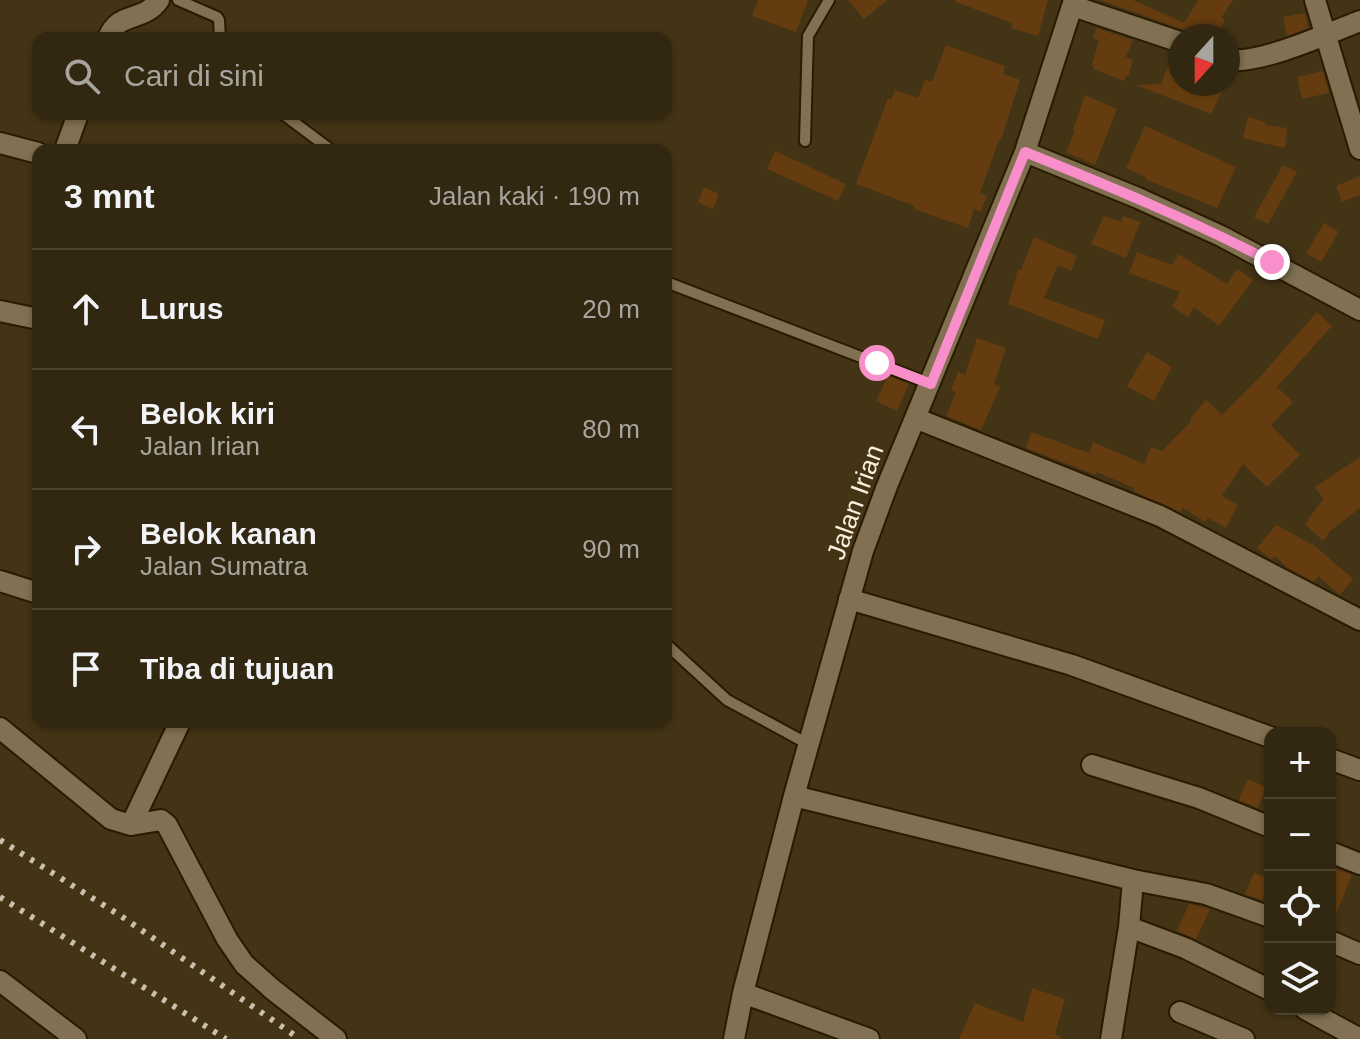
<!DOCTYPE html>
<html lang="id">
<head>
<meta charset="utf-8">
<style>
	body { margin:0; font-family:Arial,sans-serif; background:#3a2f19; color:#f1f3f6 }
	.controls { position:absolute; right:24px; bottom:24px; display:grid; overflow:hidden; border-radius:16px; box-shadow:0 2px 6px #0004 }
	.controls button { width:72px; height:72px; display:grid; place-items:center; padding:0; border:0; border-bottom:2px solid #4d4430; background:#322710; color:#f1f3f6; font:40px sans-serif }
	.compass { position:absolute; left:1168px; top:24px; width:72px; height:72px; border-radius:50%; background:#322710; box-shadow:0 2px 6px #0004; rotate:201deg }
	.stop { position:absolute; width:24px; height:24px; margin:-18px; border:6px solid #f98fca; border-radius:50%; background:#fff }
	.stop.end { background:#f98fca; border-color:#fff; box-shadow:0 2px 8px #0008 }
	.list { margin:0; padding:0; list-style:none }
	h2 { display:flex; justify-content:space-between; align-items:center; height:104px; margin:0; padding:0 32px; font-size:34px }
	h2 small { font-size:26px; font-weight:400; color:#a8a59f }
	.list li { display:grid; grid-template-columns:52px 1fr auto; gap:24px; align-items:center; box-sizing:border-box; height:120px; padding:0 32px; border-top:2px solid #4d4430 }
	.list b { display:block; font-size:30px; white-space:nowrap }
	.list p { margin:0; font-size:26px; white-space:nowrap; color:#a8a59f }
	.list em { font-size:26px; font-style:normal; color:#a8a59f }
	.icon { flex:none; width:44px; height:44px; fill:none; stroke:currentColor; stroke-width:2; stroke-linecap:round; stroke-linejoin:round }
	.map { position:relative; flex:none; width:1360px; height:1039px; overflow:hidden }
	.search { position:absolute; background:#322710; box-shadow:0 2px 6px #0004; left:32px; top:32px; width:640px; height:88px; display:flex; align-items:center; gap:20px; box-sizing:border-box; padding:0 28px; border-radius:16px; color:#a8a59f; font-size:30px }
	.panel { position:absolute; background:#322710; box-shadow:0 2px 6px #0004; left:32px; top:144px; width:640px; height:584px; border-radius:16px }
	.map>svg:first-child { display:block }
</style>
</head>
<body>
<div class="map">
<svg width="1360" height="1039" viewBox="0 0 1360 1039">
	<rect width="100%" height="100%" fill="#433416"/>
	<path fill="#653c0f" d="M758,0h50l-12,32 -44,-16z
		M848,0h39l-23,19z
		M956,0h92l-10,36 -27,-8 1,-5 -56,-21z
		M1100,0h33l51,23 14,-23h35l-12,18 4,2 -7,16h-27l-7,-6z
		M1305,13l3,15 -21,8 -4,-19z
		M1096,28l37,12 -7,17 7,3 -5,17 -2,-1 -2,5 -31,-12 1,-3 -2,-1 7,-25 -6,-2z
		M946,45l59,21 -2,8 17,6 -19,60h-2l-19,53 7,3 -6,16 -7,-3 -6,19 -54,-19 1,-3 -59,-22 32,-86 3,2 4,-10 23,8 7,-18 7,2z
		M1173,54l7,1v29h45l-14,30 -75,-29 25,-1z
		M1323,71l6,22 -27,6 -5,-22z
		M1085,95l32,14 -22,56 -29,-13 9,-22h-2z
		M1248,117l17,5v3l22,3 -2,20 -42,-10z
		M1145,126l91,41 -19,41 -72,-29 1,-2 -20,-9z
		M775,151l71,33 -8,17 -71,-32z
		M1283,165l14,7 -29,52 -14,-7z
		M1360,176v19l-18,7 -6,-16z
		M704,187l15,7 -6,15 -15,-7z
		M1104,216l17,6 2,-6 17,6 -14,36 -35,-14z
		M1324,223l15,9 -18,30 -15,-9z
		M1034,237l43,19 -6,15 -13,-6 -14,33 61,22 -7,19 -90,-35 10,-35 3,1z
		M1137,252l35,13 6,-11 49,30 10,-15 16,11 -34,46 -25,-19 -6,10 -16,-10 8,-15 -51,-19z
		M1317,312l15,14 -55,61 16,15 -22,23 29,30 -33,32 -24,-23 -21,32 16,9 -12,23 -18,-10 -3,4 -22,-14 -3,4 -47,-21 1,-3 -37,-16 -1,3 -70,-27 5,-16 58,21 4,-11 51,22 7,-17 11,4 29,-30 -1,-2 16,-19 16,15 37,-37z
		M977,338l29,10 -12,36 6,3 -19,43 -35,-14 10,-24 -5,-2 7,-18 7,3z
		M1147,352l25,15 -18,34 -27,-15z
		M888,376l21,8 -12,27 -21,-10z
		M1360,457v51l-30,23 -7,10 -18,-17 18,-25 -8,-12z
		M1276,525l39,21 38,33 -13,16 -22,-19 -4,6 -26,-14 -13,-12 -3,4 -15,-12z
		M1248,779l18,8 -8,21 -19,-8z
		M1334,868l18,7 -21,52 -1,-47z
		M1254,873l16,6 -8,21 -17,-6z
		M1189,904l21,5 -14,30 -19,-8z
		M1032,988l33,11 -10,35 9,5h-105l16,-36 48,19z"/>
	<g fill="none" stroke-linecap="round" stroke-linejoin="round">
		<g stroke="#291b00" stroke-width="14">
			<path id="lane" d="M178,0l39,17 2,3 1,18
				M283,114l48,36
				M805,141l3,-105 21,-36
				M666,282l265,102
				M666,644l61,56 81,44"/>
		</g>
		<g stroke="#291b00" stroke-width="24">
			<path id="street" d="M1315,0l45,149
				M1073,6l107,36
				M108,38c11,-28 35,-15 51,-38
				M1228,60c33,4 99,-26 132,-39
				M0,143l38,10
				M65,150l13,-36
				M1025,152l113,46 83,38 139,74
				M0,311l38,8
				M915,418l245,98 200,104
				M0,581l38,12
				M849,599l223,66 198,72
				M0,728l111,91 20,6 30,-5 6,5 60,114 17,25 28,25 64,50
				M1330,759l30,11
				M1092,765l107,33 71,29
				M794,796l339,84 -4,47 -18,112
				M131,825l49,-103
				M1330,852l30,12
				M1133,880l73,14 64,23
				M1129,927l56,21 85,42
				M1330,941l30,13
				M0,981l76,58
				M743,993l126,46
				M1305,1009l55,30
				M1180,1012l64,27
				M734,1039l9,-46 51,-197 69,-245 24,-65 138,-334 49,-152"/>
		</g>
		<use href="#lane" stroke="#817051" stroke-width="10"/>
		<use href="#street" stroke="#817051" stroke-width="20"/>
		<path stroke="#cbc0ac" stroke-width="6" stroke-dasharray="4 8" stroke-linecap="butt" d="M0,840l121,76 179,123
			M0,897l226,142"/>
	</g>
	<g fill="none" stroke-linecap="round" stroke-linejoin="round">
		<path stroke="#f98fca" stroke-width="10" d="M877,363l54,21 94,-232c84,34 166,68 247,110"/>
	</g>
	<g text-anchor="middle" stroke-width="6" stroke-linejoin="round" paint-order="stroke">
		<g font-size="26" fill="#f9efde" stroke="#433416">
			<text transform="translate(855 502) rotate(-70)" y="9">Jalan Irian</text>
		</g>
	</g>
</svg>
<div class="controls">
<button>+</button>
<button>−</button>
<button><svg class="icon" aria-label="locate" viewBox="0 0 24 24"><circle cx="12" cy="12" r="6"/><path d="M12 2v4M12 18v4M2 12h4M18 12h4"/></svg></button>
<button><svg class="icon" aria-label="layers" viewBox="0 0 24 24"><path d="M12 4l9 5-9 5-9-5zM3 14l9 5 9-5"/></svg></button>
</div>
<svg class="compass" viewBox="-18 -18 36 36"><path d="M0-13l5 13h-10z" fill="#e53935"/><path d="M0 13l5-13h-10z" fill="#a8a59f"/></svg>
<div class="stop" style="left:877px;top:363px"></div>
<div class="stop end" style="left:1272px;top:262px"></div>
<div class="search"><svg class="icon" aria-label="search" viewBox="0 0 24 24"><circle cx="10" cy="10" r="6"/><path d="M15 15l6 6"/></svg>Cari di sini</div>
<section class="panel">
<h2>3 mnt<small>Jalan kaki · 190 m</small></h2>
<ul class="list">
<li><svg class="icon" aria-label="ahead" viewBox="0 0 24 24"><path d="M12 20V5M6 11l6-6 6 6"/></svg><div><b>Lurus</b></div><em>20 m</em></li>
<li><svg class="icon" aria-label="left" viewBox="0 0 24 24"><path d="M17 20v-9H6M10 6l-5 5 5 5"/></svg><div><b>Belok kiri</b><p>Jalan Irian</p></div><em>80 m</em></li>
<li><svg class="icon" aria-label="right" viewBox="0 0 24 24"><path d="M7 20v-9h11M14 6l5 5-5 5"/></svg><div><b>Belok kanan</b><p>Jalan Sumatra</p></div><em>90 m</em></li>
<li><svg class="icon" aria-label="arrive" viewBox="0 0 24 24"><path d="M6 21V4h12l-3 4 3 4H6"/></svg><div><b>Tiba di tujuan</b></div></li>
</ul>
</section>
</div>
</body>
</html>
